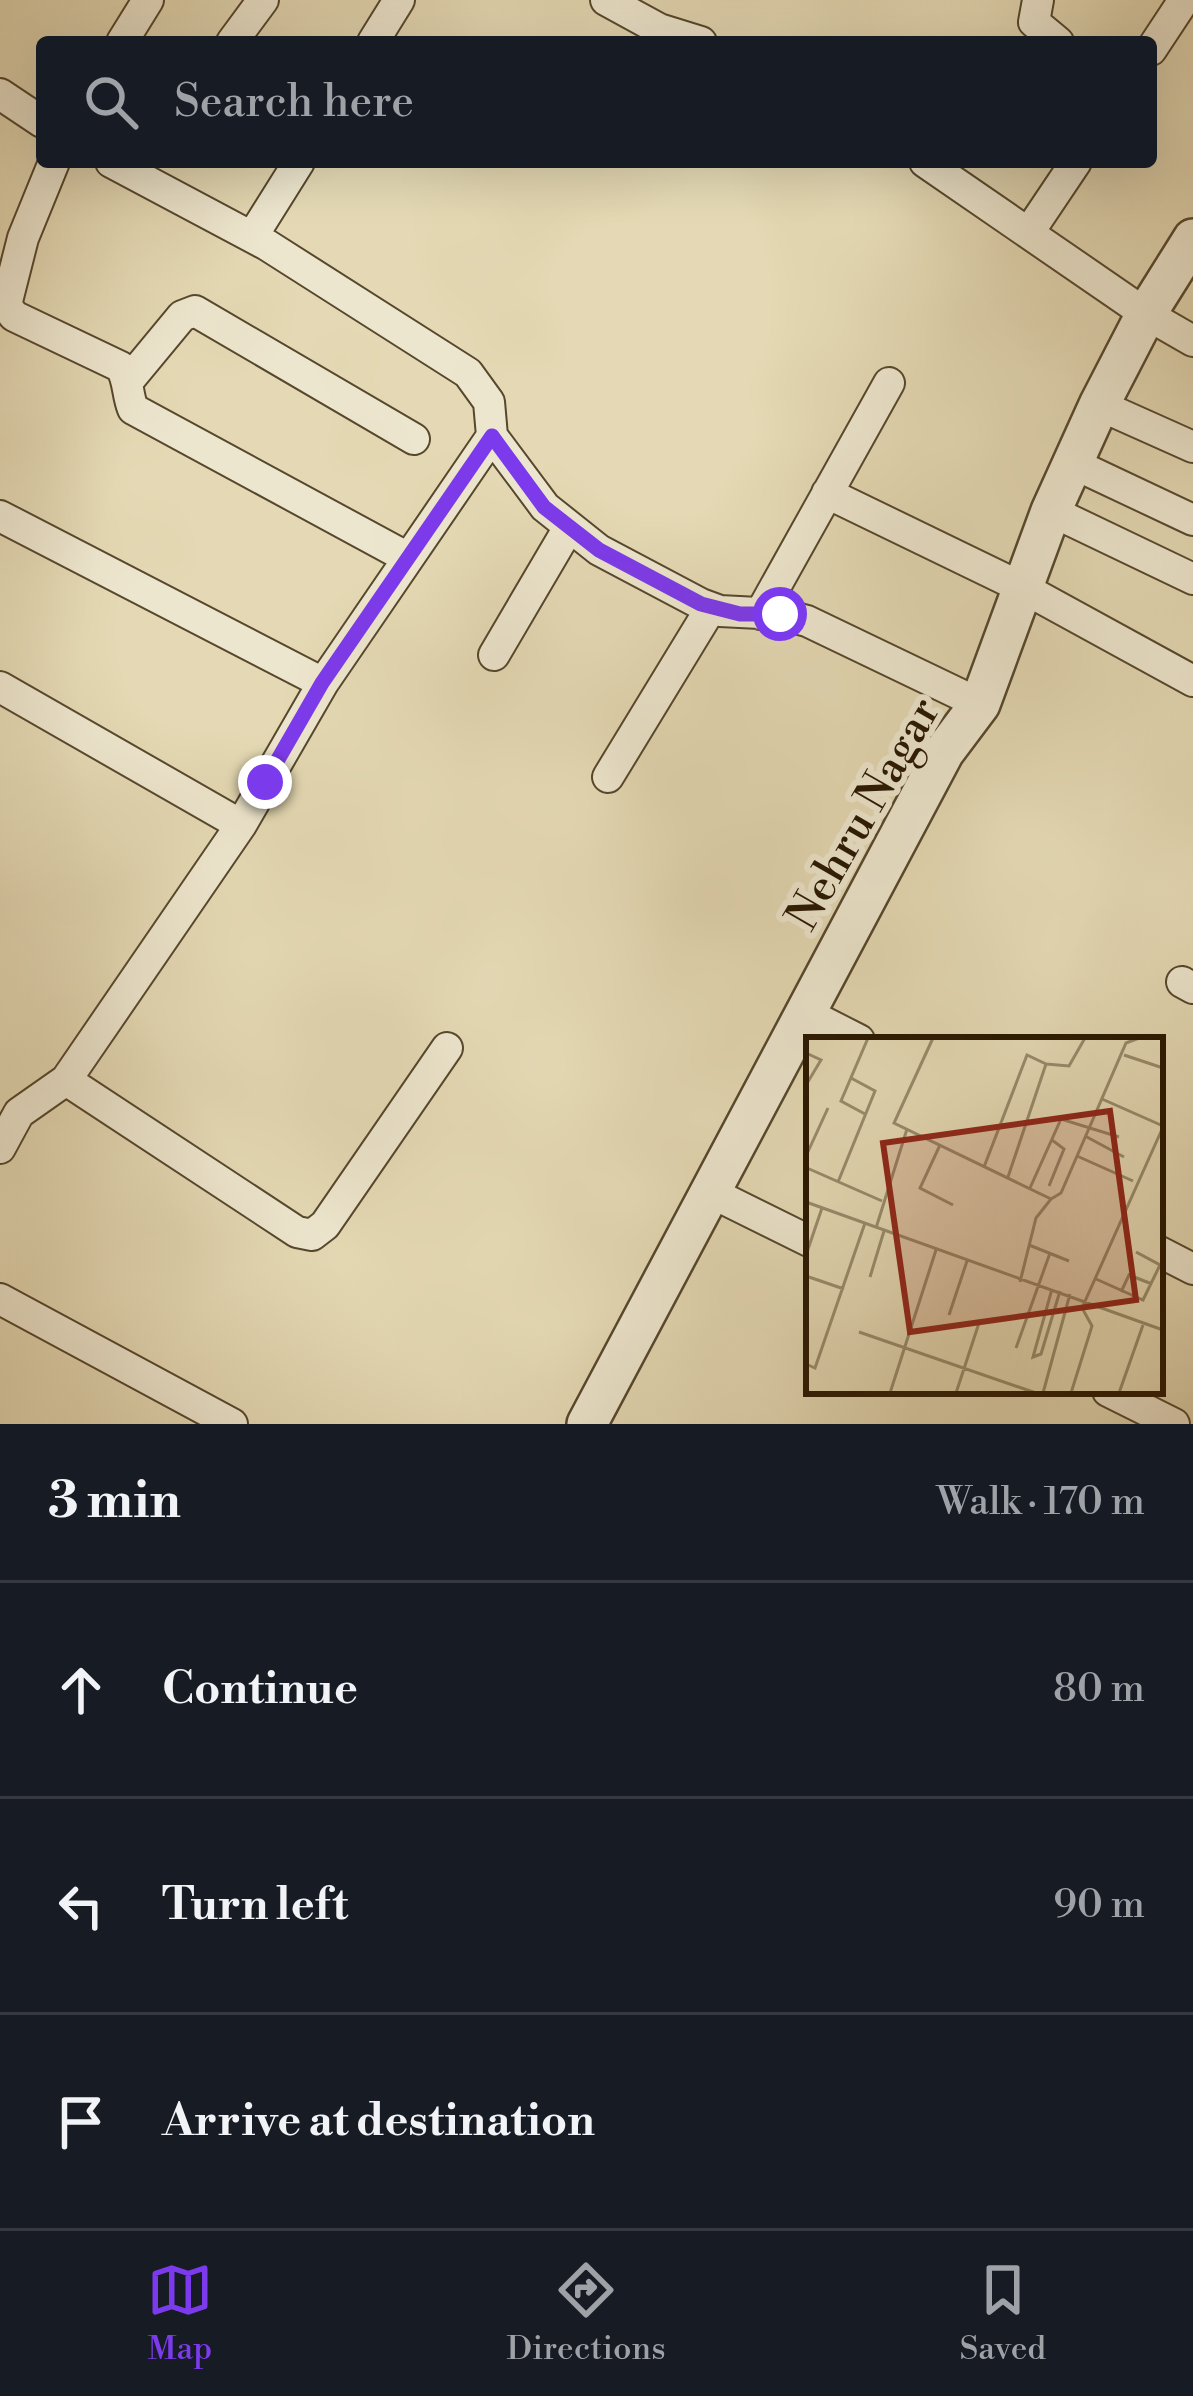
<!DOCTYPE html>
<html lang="en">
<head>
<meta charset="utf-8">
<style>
	body { margin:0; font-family:"Libre Bodoni",serif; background:#20242c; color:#f1f3f6 }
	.stop { position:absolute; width:36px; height:36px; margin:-27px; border:9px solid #7c3aed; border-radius:50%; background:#fff }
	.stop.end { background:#7c3aed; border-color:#fff; box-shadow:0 3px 12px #0008 }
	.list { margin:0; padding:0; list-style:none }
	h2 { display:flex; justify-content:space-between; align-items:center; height:156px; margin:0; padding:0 48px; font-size:51px }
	h2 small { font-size:39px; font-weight:400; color:#9ea1a6 }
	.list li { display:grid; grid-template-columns:78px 1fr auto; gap:36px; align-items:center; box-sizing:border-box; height:216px; padding:0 48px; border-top:3px solid #363941 }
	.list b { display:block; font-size:45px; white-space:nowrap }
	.list em { font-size:39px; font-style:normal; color:#9ea1a6 }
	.icon { flex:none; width:66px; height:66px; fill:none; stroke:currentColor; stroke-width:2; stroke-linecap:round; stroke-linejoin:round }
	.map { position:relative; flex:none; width:1193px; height:1424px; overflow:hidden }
	.search { position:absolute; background:#171b24; box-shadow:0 12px 48px #0002; left:36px; right:36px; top:36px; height:132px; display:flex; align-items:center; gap:30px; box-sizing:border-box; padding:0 42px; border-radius:12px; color:#9ea1a6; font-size:45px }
	.sheet { height:804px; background:#171b24 }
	nav { display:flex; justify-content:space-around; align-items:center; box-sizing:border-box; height:168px; border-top:3px solid #363941; background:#171b24; font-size:33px; color:#9ea1a6 }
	nav a { display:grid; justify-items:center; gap:6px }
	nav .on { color:#7c3aed }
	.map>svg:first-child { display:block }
</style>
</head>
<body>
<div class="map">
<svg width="1193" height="1424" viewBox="0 0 1193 1424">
	<rect width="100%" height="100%" fill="#e4d9b4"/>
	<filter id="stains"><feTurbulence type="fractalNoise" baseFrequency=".00167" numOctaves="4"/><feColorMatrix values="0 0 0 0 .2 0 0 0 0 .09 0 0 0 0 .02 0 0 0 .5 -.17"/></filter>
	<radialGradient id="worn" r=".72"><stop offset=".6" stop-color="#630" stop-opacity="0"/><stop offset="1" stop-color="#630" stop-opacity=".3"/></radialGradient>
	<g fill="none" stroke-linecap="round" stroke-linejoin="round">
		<g stroke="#56472d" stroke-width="34">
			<path id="minor" d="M606,0l53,29 42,13
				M1038,0l-4,22 24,20
				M122,42l26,-42
				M232,42l31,-42
				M373,42l26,-42
				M1151,50l33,-50
				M0,94l42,28
				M54,162l-31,76 -17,67 8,11 107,51c8,14 6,27 12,42l275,149
				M111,162l156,83 201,128 21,29 3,34
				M925,162l221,152 47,27
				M1029,232l47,-70
				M252,237l47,-75
				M129,380l53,-64 13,-5 219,128
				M1099,405l94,42
				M1072,463l121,57
				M827,493l196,95 170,93
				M1051,511l142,68
				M0,516l323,167
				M760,614l129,-231
				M494,655l74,-126
				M0,687l241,138
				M608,777l103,-169
				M1182,982l11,6
				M804,1012l55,28
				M66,1080l231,152 15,3 13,-10 122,-177
				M0,1148l19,-35 47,-33 175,-255 82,-142 169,-247 53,71 54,43 102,54 19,7 60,3 27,7 173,83
				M708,1191l101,50
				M1160,1252l33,17
				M0,1299l232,125
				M1108,1391l66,33"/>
		</g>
		<g stroke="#56472d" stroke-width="44">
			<path id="tertiary" d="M587,1424l357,-672 36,-48 71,-193 48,-106 47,-91 47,-75"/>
		</g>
		<use href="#minor" stroke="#ede6ce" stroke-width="30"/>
		<use href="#tertiary" stroke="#ede6ce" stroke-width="39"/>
	</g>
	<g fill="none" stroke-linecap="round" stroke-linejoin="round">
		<path stroke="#7c3aed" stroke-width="15" d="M265,782l57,-99 170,-247 52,71 55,43 102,54 39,10h40"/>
	</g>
	<g text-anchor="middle" stroke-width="12" stroke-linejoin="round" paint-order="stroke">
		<g font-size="45" fill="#271600" stroke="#ede6ce">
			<text transform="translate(862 813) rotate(-60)" y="16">Nehru Nagar</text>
		</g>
	</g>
	<g transform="translate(806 1037)">
		<rect width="357" height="357" fill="#e4d9b4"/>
		<path fill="none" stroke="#988b6c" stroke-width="3" d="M127,1l-39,85 157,76 -15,19 -16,64M0,16l15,7 -15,25M318,18l39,13M240,27l23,2 16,-28M296,62l61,27M59,77l-24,-13 27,-63M279,99l39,21M134,108l-20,43 33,17M0,119l22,-48M271,119l56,25M178,130l43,-112 19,9 -38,113M1,131l75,33M32,145l37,-91 -24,-13M243,149l15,-37 -12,-9M224,151l31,-69 58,18M245,162l10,-6 65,-150 13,-5M0,165l357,128M70,191l31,-99M223,208l40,16M0,218l16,-47M0,239l38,13M64,240l14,-46M290,242l47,21 17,-35 -24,-13M246,252l-19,68 8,-3 19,-63M315,255l8,-17 23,9M143,278l18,-54M53,295l177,61M210,311l34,-95M0,327l9,4 50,-145M84,356l46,-143M150,356l24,-73M237,356l27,-99M265,356l21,-67 -10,-18 81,-181M313,356l24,-68"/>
		<path fill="#8f2418" fill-opacity="0.15" stroke="#8f2418" stroke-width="6" d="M304,74l26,189 -226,32 -27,-189z"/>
		<rect width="357" height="357" fill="none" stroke="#271600" stroke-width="6"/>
	</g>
	<rect width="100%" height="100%" filter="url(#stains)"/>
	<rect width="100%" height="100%" fill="url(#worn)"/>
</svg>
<div class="stop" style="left:780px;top:614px"></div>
<div class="stop end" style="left:265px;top:782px"></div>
<div class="search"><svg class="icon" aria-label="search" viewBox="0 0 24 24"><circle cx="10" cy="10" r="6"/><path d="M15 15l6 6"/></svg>Search here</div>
</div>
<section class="sheet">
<h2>3 min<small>Walk · 170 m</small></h2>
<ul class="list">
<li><svg class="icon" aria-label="ahead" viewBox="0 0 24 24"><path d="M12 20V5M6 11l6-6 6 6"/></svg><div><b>Continue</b></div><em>80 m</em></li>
<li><svg class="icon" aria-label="left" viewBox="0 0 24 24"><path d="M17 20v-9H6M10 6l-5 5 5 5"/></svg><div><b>Turn left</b></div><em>90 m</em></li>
<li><svg class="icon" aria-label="arrive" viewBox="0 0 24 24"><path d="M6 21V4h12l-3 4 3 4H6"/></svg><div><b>Arrive at destination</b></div></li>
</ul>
</section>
<nav>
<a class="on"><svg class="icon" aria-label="map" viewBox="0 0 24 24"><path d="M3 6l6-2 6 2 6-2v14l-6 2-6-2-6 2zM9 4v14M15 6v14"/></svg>Map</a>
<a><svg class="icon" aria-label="directions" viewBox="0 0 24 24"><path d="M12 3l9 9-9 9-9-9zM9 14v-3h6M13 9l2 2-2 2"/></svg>Directions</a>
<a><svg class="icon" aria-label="saved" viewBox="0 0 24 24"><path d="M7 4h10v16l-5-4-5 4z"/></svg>Saved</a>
</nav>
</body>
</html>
